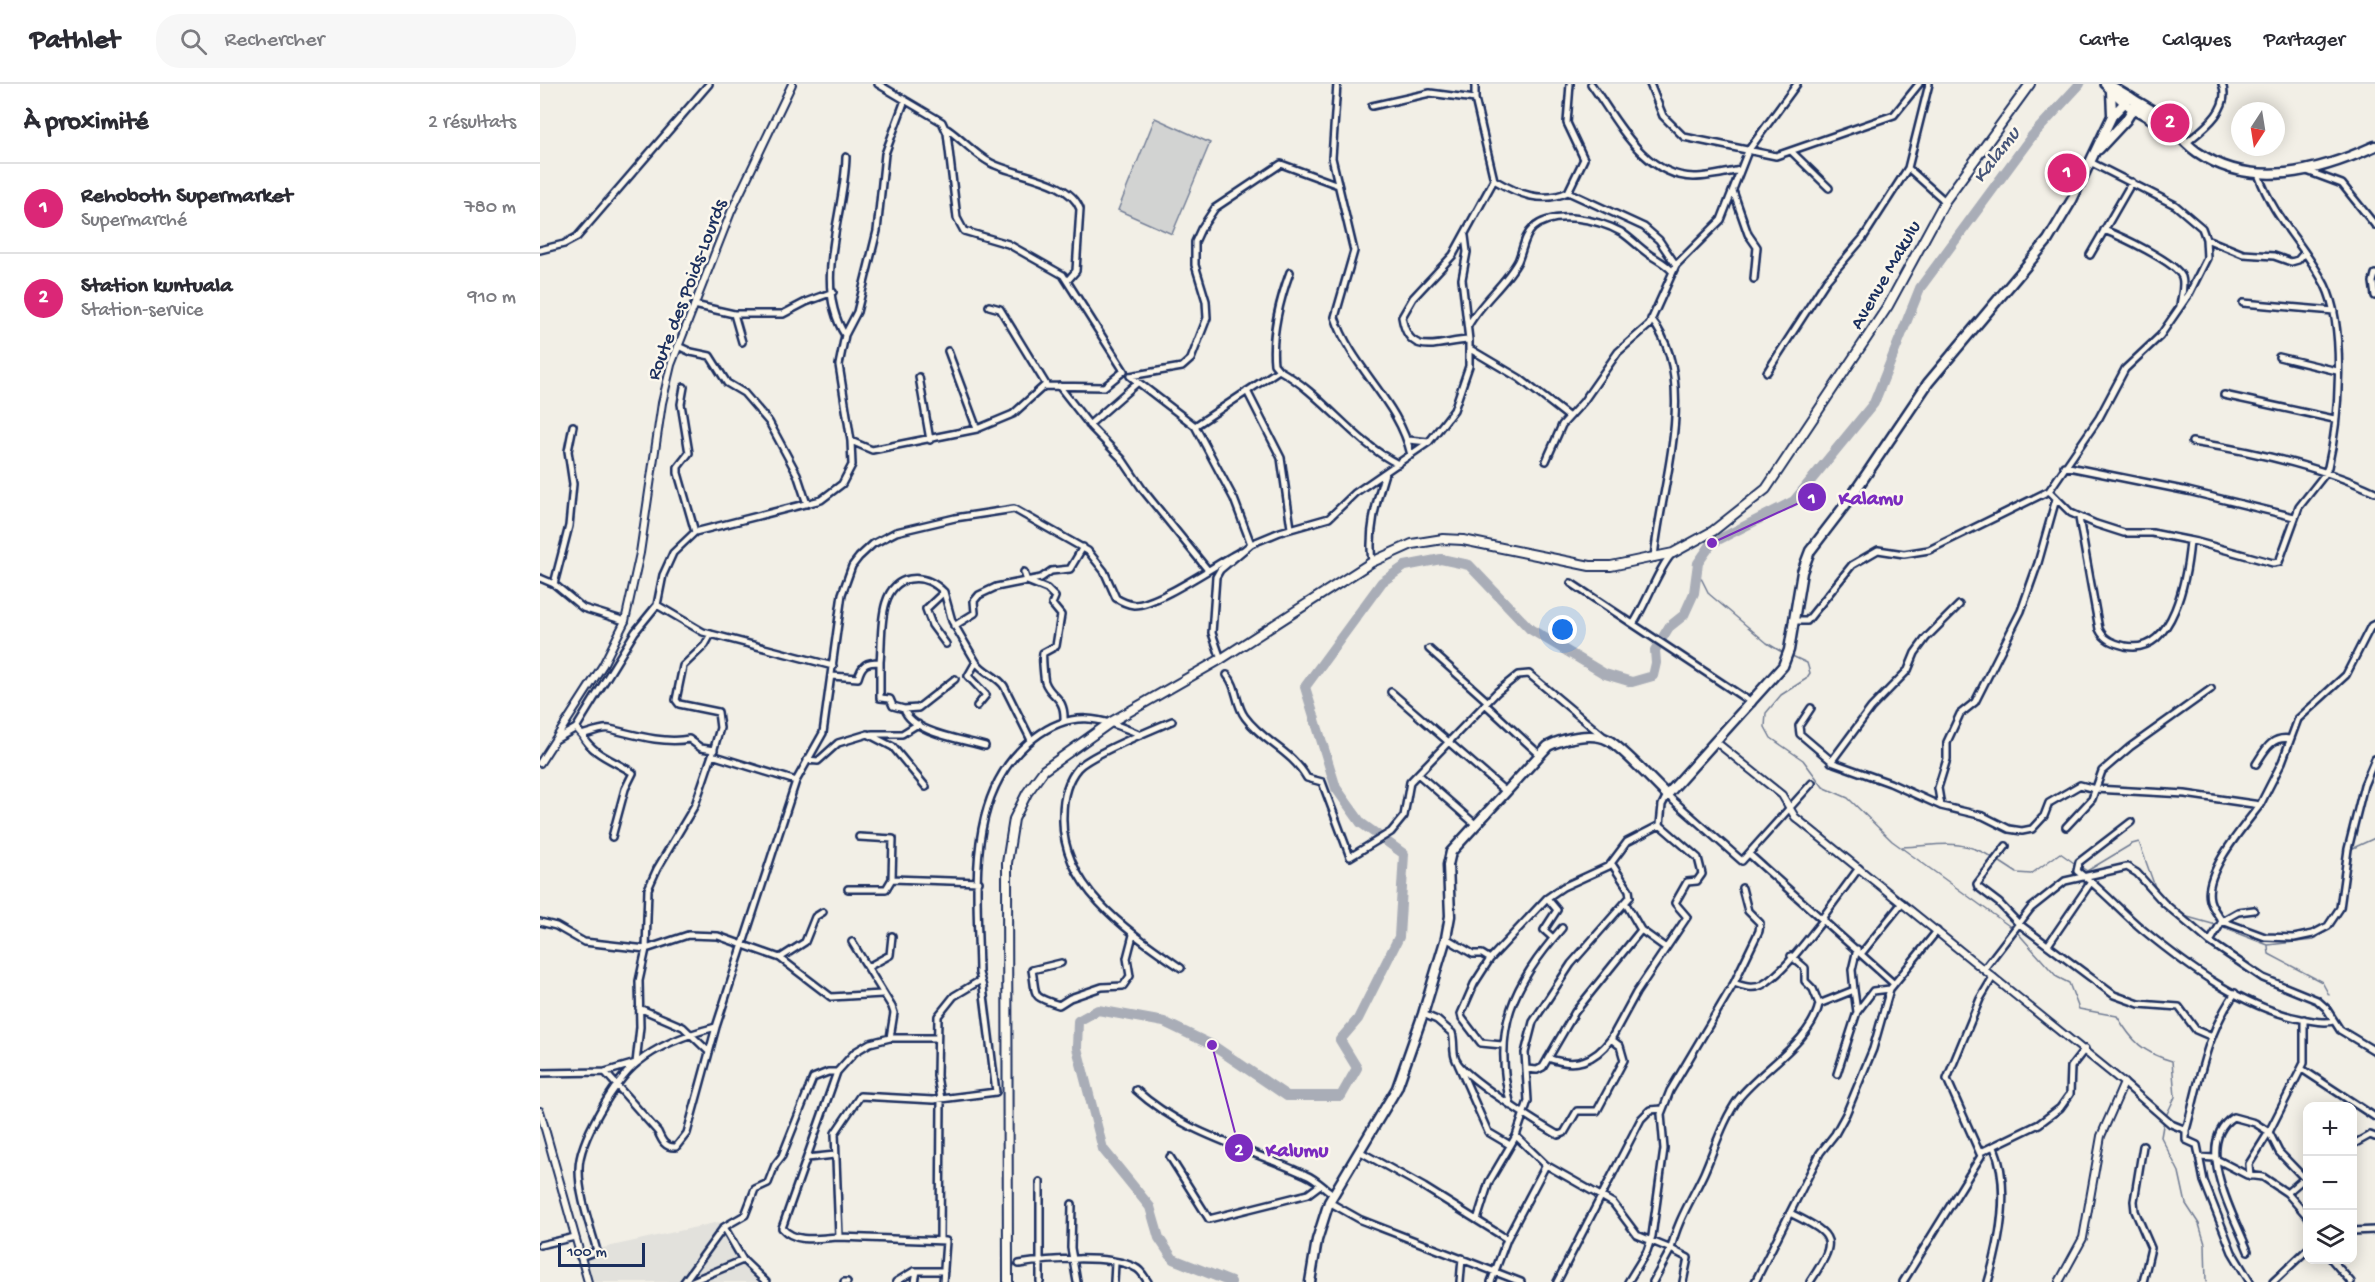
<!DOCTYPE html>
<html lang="fr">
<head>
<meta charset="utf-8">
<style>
	body { margin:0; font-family:"Gochi Hand",sans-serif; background:#f7f7f7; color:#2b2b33 }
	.controls { position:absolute; right:18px; bottom:18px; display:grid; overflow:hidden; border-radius:12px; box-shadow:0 3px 15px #0003 }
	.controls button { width:54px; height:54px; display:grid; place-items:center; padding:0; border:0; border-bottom:2px solid #e1e1e2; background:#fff; color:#2b2b33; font:30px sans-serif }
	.compass { position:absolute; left:1691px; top:18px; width:54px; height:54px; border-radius:50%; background:#fff; box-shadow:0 3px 15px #0003; rotate:192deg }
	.scale { position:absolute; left:18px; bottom:15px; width:87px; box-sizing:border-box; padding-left:6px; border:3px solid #1b2f5e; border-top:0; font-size:16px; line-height:21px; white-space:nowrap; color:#1b2f5e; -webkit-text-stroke:4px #fbf7ec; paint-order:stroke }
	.you { position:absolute; left:1023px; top:546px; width:21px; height:21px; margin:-15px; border:4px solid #fff; border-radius:50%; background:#1a73e8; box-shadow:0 0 0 9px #1a73e833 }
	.badge { display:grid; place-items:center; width:39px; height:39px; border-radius:50%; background:#db2777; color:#fff; font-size:20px; font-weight:700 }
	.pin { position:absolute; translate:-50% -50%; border:3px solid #fff; box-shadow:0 2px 6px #0006 }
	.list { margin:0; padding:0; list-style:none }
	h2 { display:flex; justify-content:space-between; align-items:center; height:78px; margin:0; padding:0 24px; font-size:26px }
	h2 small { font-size:20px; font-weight:400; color:#7c7c81 }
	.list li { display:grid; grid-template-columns:39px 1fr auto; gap:18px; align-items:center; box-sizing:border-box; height:90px; padding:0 24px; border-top:2px solid #e1e1e2 }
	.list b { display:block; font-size:22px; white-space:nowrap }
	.list p { margin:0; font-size:20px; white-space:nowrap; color:#7c7c81 }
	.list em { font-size:20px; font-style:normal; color:#7c7c81 }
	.icon { flex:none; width:33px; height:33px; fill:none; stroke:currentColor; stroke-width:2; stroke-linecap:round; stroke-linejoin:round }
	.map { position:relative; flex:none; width:1835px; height:1198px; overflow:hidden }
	header { display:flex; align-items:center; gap:36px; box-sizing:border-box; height:84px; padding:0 30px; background:#fff; border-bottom:2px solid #e1e1e2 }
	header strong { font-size:28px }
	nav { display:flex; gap:33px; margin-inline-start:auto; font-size:21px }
	.search { width:420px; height:54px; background:#f7f7f7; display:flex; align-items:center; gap:15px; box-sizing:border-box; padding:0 21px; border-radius:24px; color:#7c7c81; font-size:22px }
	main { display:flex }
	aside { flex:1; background:#fff }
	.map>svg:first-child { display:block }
</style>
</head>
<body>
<header>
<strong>Pathlet</strong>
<div class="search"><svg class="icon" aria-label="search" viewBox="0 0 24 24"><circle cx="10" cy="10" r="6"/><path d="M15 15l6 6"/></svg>Rechercher</div>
<nav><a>Carte</a><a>Calques</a><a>Partager</a></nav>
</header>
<main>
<aside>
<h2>À proximité<small>2 résultats</small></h2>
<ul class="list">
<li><span class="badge">1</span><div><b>Rehoboth Supermarket</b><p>Supermarché</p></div><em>780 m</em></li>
<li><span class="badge">2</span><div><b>Station kuntuala</b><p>Station-service</p></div><em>910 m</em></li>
</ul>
</aside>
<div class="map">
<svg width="1835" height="1198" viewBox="0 0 1835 1198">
	<rect width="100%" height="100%" fill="#f2efe6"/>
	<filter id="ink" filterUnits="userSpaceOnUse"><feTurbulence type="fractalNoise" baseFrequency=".0167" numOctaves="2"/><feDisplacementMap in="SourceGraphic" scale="12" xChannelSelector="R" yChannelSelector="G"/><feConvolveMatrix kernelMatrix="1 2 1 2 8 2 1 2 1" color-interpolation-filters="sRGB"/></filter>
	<g filter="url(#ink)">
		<path fill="#e2e1dc" d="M179,1138l26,45 17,15h-178l-8,-28z"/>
		<path fill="#d2d3d2" stroke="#768198" stroke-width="1.5" d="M615,34l55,25 -38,91 -54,-24z"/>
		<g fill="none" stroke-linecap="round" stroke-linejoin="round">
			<path stroke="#707b93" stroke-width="1.5" d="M1158,488l11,22 58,49 18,11
				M1250,571l17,8 3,10 -4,6 -25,16 -15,18 -1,14 6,11 32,22 20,27 25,11 44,43 120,87
				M1362,763c36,-1 59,-10 91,11
				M1811,765l24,-11
				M1457,776l20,13 14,1 29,-21 17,12
				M1541,783l6,4 45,-27 7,-2 16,45 8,10 21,19 32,9
				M1681,843l47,18 46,-5 20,-19
				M1476,847l41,46 12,6 10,26 38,7c15,25 26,37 55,45l3,36 -11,23 -3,17 18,35 7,32 13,20 6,20 1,38
				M1728,862l1,8 53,28 7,13"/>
			<path stroke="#a9adb7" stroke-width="10" d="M691,1198l-58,-23 -14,-21 -9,-31 -47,-58 -26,-101 1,-27 20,-11 66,12 48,23 75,51h54l16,-28 -17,-28 18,-21 41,-82 5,-83 -43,-31 -25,-35 -31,-101 77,-105 23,-16 36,-7 28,6 61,64 75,45 27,8 21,-6 3,-13 -1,-13 14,-23 15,-12 10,-22 4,-30 14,-20 82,-42 80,-98 46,-115 112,-152 48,-52"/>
			<g stroke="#1b2f5e" stroke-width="10">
				<path id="minor" d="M797,0l-5,74 22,93 -19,66c17,52 64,84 76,138
					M935,0v15l19,81
					M1051,0c26,36 52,92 103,93 15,0 31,-4 46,-7
					M1110,0l13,32 21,21 92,19 118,-41 25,-31
					M1389,0l-21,84 37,33
					M832,22l58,-13 45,6
					M407,45c15,10 27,25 44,34 24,13 78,16 89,46l-4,62 -8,9
					M1646,59c16,-13 46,-34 36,-59
					M1252,68l37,36
					M1767,87l35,13 33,41
					M1193,107l15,43 9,13 -3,32
					M1028,108l76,35 15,13 17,25
					M1564,146c16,6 72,32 78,47 3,9 -1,20 -2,29
					M925,152l2,16 -5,27 7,61
					M1666,155l37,15 31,2 17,6 7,-2 6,-7
					M0,166l24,-6 13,-7 132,-153
					M1550,171l42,-73
					M1835,190l-2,8 2,14
					M1703,219l91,8
					M154,221l40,9 8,28
					M449,222l11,3 47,77
					M194,230h49l23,-12 27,-10
					M1111,235c50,62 9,168 3,239
					M928,242c13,-24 37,-41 50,-65 5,-11 6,-25 15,-33 22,-19 66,-8 88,4 9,6 17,14 25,20 9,7 18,10 26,19
					M305,251c-33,-52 0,-122 1,-178
					M138,262l13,6 19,4 17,27 17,10 25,29 28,52 10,30
					M930,265l49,29 50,39
					M408,267l29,78
					M1739,273l58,14
					M739,286l-5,-6c-3,-29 6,-65 16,-92
					M1227,288l59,-91 37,-43 45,-70
					M590,292l52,-9 9,-8 16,-41 -1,-17 -11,-36v-23l6,-13 14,-21 66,-44 57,21
					M590,292l65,50 84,-56c45,25 73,71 119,94
					M379,293l11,63
					M519,302l32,41 31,32 21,31 64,79
					M144,303l-3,17 8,49 -11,14v6l17,59
					M707,307l34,67 10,70
					M1684,311l110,24
					M549,341l49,-43
					M655,342l39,73 17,45
					M868,356l21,2
					M311,357l21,9 105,-21 36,-15 31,-28 60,1 20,-16 -61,-96 -55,-31 -44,-13 -7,-13 -10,-85 -5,-11 -64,-38
					M1652,358c59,9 129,25 183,50
					M1006,377l16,-36 21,-23 35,-50 31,-27 27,-60 45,-45 27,-69 49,-67
					M1524,382l124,25 106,26
					M1509,407l22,22 25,11 28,9h28l45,9 76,21 6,-1 20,-55 26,-33 3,-7c11,-46 18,-140 -3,-182 -21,-41 -50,-64 -67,-111
					M1539,434l20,111c5,11 14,14 26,17 49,10 62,-70 65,-105
					M832,478c-4,-31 4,-60 13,-89
					M484,488l3,9 20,8 8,8 -3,7 9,11 -5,31 -13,7c-1,4 1,26 2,29 6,16 20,14 19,38
					M0,494l14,6 29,24 42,13
					M1031,499l181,120
					M14,500l15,-58 4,-42 -5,-33 5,-25
					M404,508l-18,17 6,16 14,19
					M117,521l46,27 130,34
					M1254,537h13l45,-56 26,-15 26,4 25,-4 120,-59 50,-73 26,-49 35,-33 29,-42 18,-36 -1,-19 -4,-11 -27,-23 -83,-42
					M1093,540c12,-17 27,-60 40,-71
					M414,542l21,-13 -1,-12 5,-6 17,-8 45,-9 10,-7 19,-2 13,-22
					M171,550l-6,11 -22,21 -7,34 3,4 39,8 2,16 -8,27
					M889,565l58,52
					M681,575l-9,-26 4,-56 4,-7 31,-26 29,-12 49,-14 26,-25 74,-51 25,-32 15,-44v-26c-29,1 -60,20 -67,-23l11,-19 40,-43 41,-75c24,14 48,24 74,12l16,-33 -17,-36 3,-39
					M340,578v36l10,1 3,7 11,3c8,24 57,30 81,37
					M436,578c8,11 20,13 28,24l27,54
					M687,591c11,12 8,29 18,42 18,25 46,33 62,61l15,4 28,75 41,-25 13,-16 6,-34 87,-90 21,-17 11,-1 74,62
					M292,592l26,2c4,-14 8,-16 22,-16 3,-24 -4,-78 30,-83 14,-2 24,3 34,13l8,29 24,41 -8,14 18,19 -9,11
					M851,608l114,99
					M945,620l53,49
					M1271,624l-12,18 1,8 34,29 56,20 51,23 42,10 26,13 13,2 10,-2 12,-13 5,-13 31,-18 15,4 90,5 75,11 22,-43 16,-43 48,-44 25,-49 4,-2
					M364,625l14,-1 37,-29
					M632,637c-20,9 -81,33 -94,47 -11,13 -15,31 -15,47 -3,72 66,117 118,153
					M36,644l6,7c7,-2 21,-8 28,-6 25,6 54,15 79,10l12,9 13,2
					M332,650h30l16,-10
					M42,651c12,21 32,25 51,38l-8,16 -13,48
					M15,656l21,-12 59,-96 22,-27 6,-30 10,-22 22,-21 126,-32 21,-16 10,-19 -1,-24 -12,-76 6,-30 12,-23 20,-81 8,-77 20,-54
					M267,676l11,1 20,-18 30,-9 25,13 33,40
					M1291,678l40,-54 37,-38 7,-17 11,-15 33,-33
					M1716,680c9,-14 15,-28 34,-25
					M878,690l57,50
					M1401,722l-3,-18 9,-29v-17l13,-28 15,-12 46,-91 17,-48 18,-64
					M1526,743l26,-28 10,-28 28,-24 81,-58
					M319,753l34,2 -1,40
					M1466,762l-29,38 1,3 21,16 19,20 96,72 25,9 40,3 17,23 16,7
					M1209,770l144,129
					M1072,780l17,26 1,7 -59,67 -38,58 -8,31 3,48 -12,35 30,29 67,38 24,32 34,14 -18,33
					M1551,798c18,15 33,32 51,47 45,37 100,78 159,90 10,1 22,5 32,2
					M308,805h38l6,-10 87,3
					M1007,814l10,12 -13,20 9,8
					M1086,820l15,26 25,18
					M1283,833l36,-49
					M1682,837l43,16 29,1 19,-4 15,-8 12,-18 8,-59 16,-64 11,-26
					M1682,837l16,-9 16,-2
					M0,838l16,4 28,16 62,7 2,-60 9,-20 38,-64 17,-50 84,26
					M906,854l27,16h9l8,5
					M312,858l40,65 2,6 -4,25
					M1670,858l12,-21c-4,-6 -10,-13 -12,-21 -7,-27 34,-74 50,-95
					M1508,861l43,-63 -14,-11 2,-9 52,-40
					M1321,870l41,-51
					M1251,872l14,12v13l8,8 6,15
					M240,874l25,-16 10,-25 8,-5
					M521,879l-29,7c5,27 -2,26 27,35l11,-7 32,-11 21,-1 7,-10 -3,-18 6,-23
					M328,883l22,-12 2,-19
					M1444,885l47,-61 34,-27 62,-14 10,6 27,30 46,39 53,36 54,22 9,8 14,22 35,21
					M1194,899c8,3 19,7 28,2 22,-12 46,-47 62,-66
					M99,924l44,19 26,25
					M1317,928l16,-21 17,-2
					M883,930l14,6 15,13c3,9 0,19 4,27 7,17 83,64 102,75l6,-2 13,-22h20l27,-51 -4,-14 -9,-7 25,-46 51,-76 -12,-14 12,-21 10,-1 5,-7 -4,-16 -38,-33
					M1764,935v44l-35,69 10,20 25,26
					M962,961l-21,-2 -19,-25 -1,-4 13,-30 16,-25 57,-61 16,-11 46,-21 18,-24 33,-17 2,-20 5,-10 75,66 70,-78
					M1008,974c27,10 46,4 63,-19
					M918,980l30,68 22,13
					M986,985l11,1 6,-3 32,-55 66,-82
					M1762,985l73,48
					M65,988l53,60c4,9 7,16 18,15l11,-14 29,-106
					M0,989l65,-1 31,-9 4,-36 -1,-46 7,-32 42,-14 30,1 62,22 51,39 51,-3
					M1297,990l20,-62 -3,-22
					M1584,999l47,41 15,6c14,-50 19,-94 49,-137
					M596,1006c48,44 112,58 170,85 10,4 18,13 27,19
					M971,1022c-20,-77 2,-121 51,-178
					M1646,1046v10l11,5 7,36 28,71 18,30
					M1812,1061l18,-10 5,2
					M819,1067l65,36 83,52
					M1441,1068l58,-28 21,-16 10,-14 1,-27 14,-18
					M630,1073l39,62 99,-25 12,-9
					M1659,1073l15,1 33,17 16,2 24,16
					M267,1074l28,-3
					M1768,1091l-21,18 21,24
					M500,1098v100
					M789,1118l32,18 160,62
					M532,1120l-1,44 6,34
					M1252,1130c45,22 45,26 18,68
					M937,1136l12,-38 27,-46
					M184,1143l19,33 23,22
					M1812,1147l23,-1
					M299,1153c-19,1 -43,7 -57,-9l55,-156 18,-20 15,-9 20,-5h46
					M400,1156l1,-141 -4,-23 1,-60 16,-20 27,-16
					M0,1161l35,-8
					M1708,1167c-13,-34 -56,-107 -15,-134l22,6 14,9 -20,32 1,12
					M40,1173l17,-6c-7,-26 -18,-54 -18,-81 -1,-28 36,-90 58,-107 23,-19 51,-29 79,-36l80,-246 27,-48 19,-139 10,-28 7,-9 14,-13 23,-12 59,-14 59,-9 74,42 16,20 12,27c6,4 11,6 18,7 24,0 82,-41 107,-54
					M1792,1176l19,22
					M479,1180c28,-5 91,-10 117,4 5,2 9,10 12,14
					M144,1198l40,-55 21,-12 10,-26 13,-6 7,-18 7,-9 31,-78 15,-6h9
					M150,1198l53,-22
					M304,1198h3
					M356,1198l18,-11h30
					M375,1198l2,-11
					M403,1198l3,-41 -107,-4 -4,-104 25,-37 73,4 63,-8 -13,-105 -4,-14c-1,-79 -16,-181 55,-235 38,-29 66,-21 107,-3
					M574,1198l1,-19
					M920,1198l2,-24
					M951,1198l16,-43 39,-74
					M1017,1198l84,-163 9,-9 12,-1
					M1088,1198l19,-31 5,-15 12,-87 -3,-35 9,-23 64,-108 25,-52 1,-8 -12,-12 -6,-23
					M1143,1198l5,-24 -17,-9c6,-28 21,-50 33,-76 11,-25 19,-53 35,-75 23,-29 73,-57 80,-94l35,-14 -2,-20 5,-21
					M1215,1198l65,-129 15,-19 11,-20 27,-65 17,-60 47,-58
					M1363,1198l78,-126 -34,-77 33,-80 13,-22
					M1448,1198c12,-41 23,-94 6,-135
					M1603,1198l8,-34 -16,-37 -1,-10 9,-55
					M1733,1198l35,-33"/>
			</g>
			<g stroke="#1b2f5e" stroke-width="10">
				<path id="tertiary" d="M1176,658l66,53 13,22 329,266 -23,53 -18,102 -24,44
					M0,679l63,-98 22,-44 15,-68 22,-150 9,-38 60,-153 61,-128
					M0,1027l48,171"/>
			</g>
			<g stroke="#1b2f5e" stroke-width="12">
				<path id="secondary" d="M1565,0l19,18
					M1568,0l22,13
					M468,1198l-1,-419 7,-44 13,-26 17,-23 67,-48 110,-63 151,-97 40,-18 31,-5 20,1 127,26h21l62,-13 40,-22 53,-42 122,-183 57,-105 85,-117"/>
			</g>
			<g stroke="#1b2f5e" stroke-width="13">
				<path id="trunk" d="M1571,7l1,23
					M1589,22l44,25
					M1559,65l27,-29 11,-18
					M770,1198l7,-42 12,-38 68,-114 26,-74 23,-76 4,-22 -2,-51 3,-13 97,-106c14,-7 44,-15 60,-6 15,8 45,42 59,55l116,-129 6,-16 13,-78 8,-21 39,-51 79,-117 120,-143 24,-40 40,-84 18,-19c12,8 28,15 38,26 9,10 17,21 29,29 56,38 121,20 178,-6"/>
			</g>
			<use href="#minor" stroke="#fbf7ec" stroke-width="5"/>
			<use href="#tertiary" stroke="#fbf7ec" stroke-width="6"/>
			<use href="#secondary" stroke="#fbf7ec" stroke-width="8"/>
			<use href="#trunk" stroke="#fbf7ec" stroke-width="8"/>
		</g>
	</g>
	<g text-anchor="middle" stroke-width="5" stroke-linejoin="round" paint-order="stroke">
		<g font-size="20" fill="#1b2f5e" stroke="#fbf7ec">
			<text transform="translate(1344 190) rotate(-60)" y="7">Avenue Makulu</text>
			<text transform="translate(145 205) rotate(-69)" y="7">Route des Poids-Lourds</text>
		</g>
		<g font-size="21" font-style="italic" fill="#465579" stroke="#fbf7ec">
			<text transform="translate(1455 70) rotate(-53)" y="7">Kalamu</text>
		</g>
	</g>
	<path fill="none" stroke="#7b2cbf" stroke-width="2" d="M1172 459L1272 413M672 961L699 1064"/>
	<g fill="#7b2cbf" stroke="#fbf7ec" stroke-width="2">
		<circle cx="1172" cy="459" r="6"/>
		<circle cx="672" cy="961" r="6"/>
		<circle cx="1272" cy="413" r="15"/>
		<circle cx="699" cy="1064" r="15"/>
	</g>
	<g font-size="18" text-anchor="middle" font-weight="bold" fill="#fff">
		<text x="1272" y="419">1</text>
		<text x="699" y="1071">2</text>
	</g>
	<g font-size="21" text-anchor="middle" font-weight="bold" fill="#7b2cbf" stroke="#fbf7ec" stroke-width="5" stroke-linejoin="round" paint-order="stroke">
		<text x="1331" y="420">Kalamu</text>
		<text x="757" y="1072">Kalumu</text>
	</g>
</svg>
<div class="controls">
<button>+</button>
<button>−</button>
<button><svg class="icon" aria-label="layers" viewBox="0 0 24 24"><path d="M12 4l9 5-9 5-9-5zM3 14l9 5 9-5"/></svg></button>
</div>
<svg class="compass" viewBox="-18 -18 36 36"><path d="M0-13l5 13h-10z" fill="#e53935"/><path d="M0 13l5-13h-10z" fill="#7c7c81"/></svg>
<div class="scale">100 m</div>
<div class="you"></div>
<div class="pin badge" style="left:1527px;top:89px">1</div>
<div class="pin badge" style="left:1630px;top:39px">2</div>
</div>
</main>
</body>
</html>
